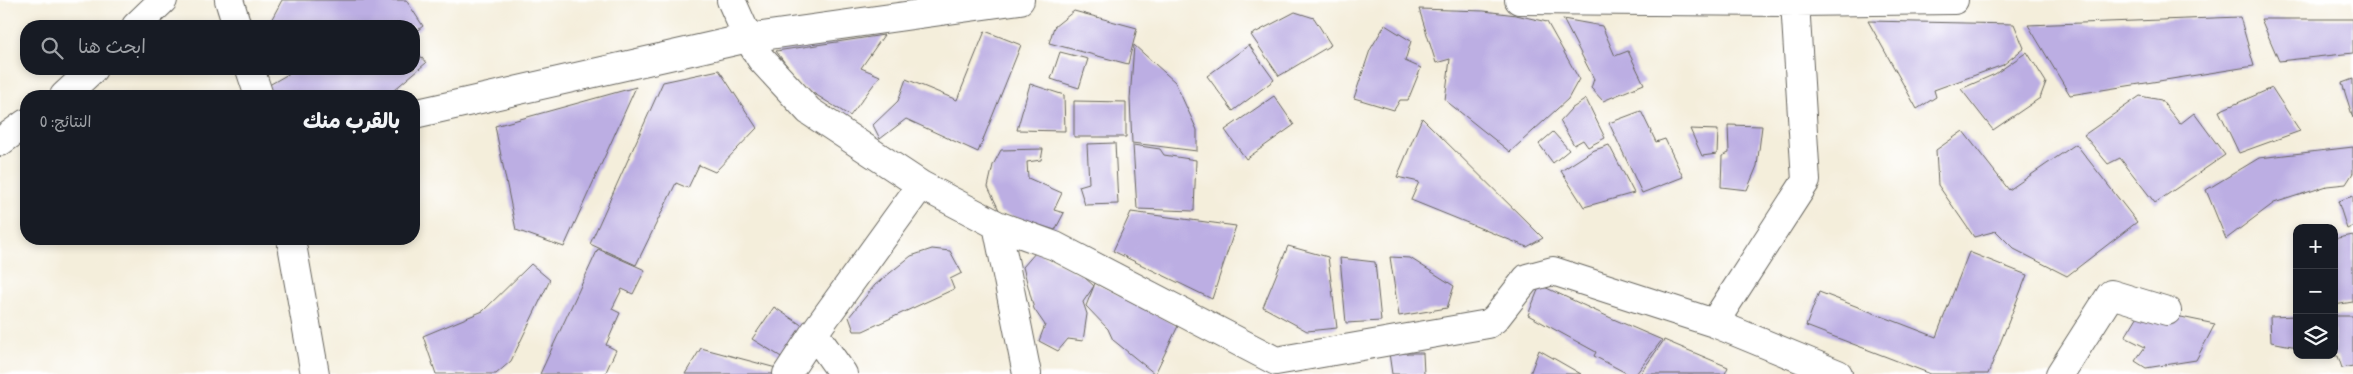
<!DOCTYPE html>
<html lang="ar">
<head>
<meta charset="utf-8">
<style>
	body { margin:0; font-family:"Patrick Hand","Playpen Sans Arabic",sans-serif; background:#20242c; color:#f1f3f6; direction:rtl }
	.controls { position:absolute; right:15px; bottom:15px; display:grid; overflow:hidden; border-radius:10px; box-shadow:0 2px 8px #0003 }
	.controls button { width:45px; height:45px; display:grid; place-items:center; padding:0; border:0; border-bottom:1px solid #363941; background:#171b24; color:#f1f3f6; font:25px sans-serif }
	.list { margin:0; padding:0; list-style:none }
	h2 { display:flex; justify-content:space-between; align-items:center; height:65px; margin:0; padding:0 20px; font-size:21px }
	h2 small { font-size:16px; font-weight:400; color:#9ea1a6 }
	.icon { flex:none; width:28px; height:28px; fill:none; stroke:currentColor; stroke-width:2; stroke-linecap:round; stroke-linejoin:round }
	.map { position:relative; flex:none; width:2353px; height:374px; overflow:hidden; direction:ltr }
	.search { position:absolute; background:#171b24; box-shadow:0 2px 8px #0003; left:20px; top:20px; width:400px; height:55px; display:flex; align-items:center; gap:12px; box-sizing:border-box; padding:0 18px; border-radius:20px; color:#9ea1a6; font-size:19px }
	.panel { position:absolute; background:#171b24; box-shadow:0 2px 8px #0003; left:20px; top:90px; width:400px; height:155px; border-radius:20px; direction:rtl }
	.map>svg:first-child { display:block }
</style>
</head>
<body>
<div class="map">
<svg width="2353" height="374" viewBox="0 0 2353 374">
	<rect width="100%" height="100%" fill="#fff"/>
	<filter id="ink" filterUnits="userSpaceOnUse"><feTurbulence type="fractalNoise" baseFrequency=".02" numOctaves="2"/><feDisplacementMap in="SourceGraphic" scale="10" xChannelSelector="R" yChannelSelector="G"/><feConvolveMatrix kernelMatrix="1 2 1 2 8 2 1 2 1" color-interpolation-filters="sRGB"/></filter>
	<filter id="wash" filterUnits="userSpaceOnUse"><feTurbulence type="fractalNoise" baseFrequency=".0096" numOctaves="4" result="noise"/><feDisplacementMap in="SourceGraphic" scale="20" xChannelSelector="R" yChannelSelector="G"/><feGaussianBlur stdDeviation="1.12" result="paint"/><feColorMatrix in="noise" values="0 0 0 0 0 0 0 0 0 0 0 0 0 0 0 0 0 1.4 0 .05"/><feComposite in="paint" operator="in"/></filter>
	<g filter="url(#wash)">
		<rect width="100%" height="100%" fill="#f4eedb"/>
		<g id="blocks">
			<path fill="#bcaee3" d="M282,0h124l17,26 -9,7v-7h-146z
				M1419,9l65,2 32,4 31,7 32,57 -11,20 -58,53 -65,-52 5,-41 -14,4z
				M1074,11l63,17 -9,36 -79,-21 5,-16z
				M1295,12l19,6 17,27 -52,31 -28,-41z
				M2240,17l14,49 -184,29 -42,-70z
				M1563,19l39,7 13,30 13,-5 16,33 -41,17 -12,-13 3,-9z
				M2261,19h92v34l-74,8z
				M1868,21l146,3 10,24 -21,17 -69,25 2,7 -19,12z
				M1385,25l26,16 -6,20 16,7 -13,32h-8l-6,10 -40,-12 16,-48z
				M985,31l36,14 -43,107 -72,-33 -26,20 -7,-14 25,-24 8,-22 51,21z
				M884,35l-23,33 19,8 -30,40 -48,-30 -26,-35z
				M1134,45l41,37 22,48v21l-65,-8 -2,-44z
				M1249,45l25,35 -41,31 -26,-35z
				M414,48l12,15 -32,27 6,6h-132l-4,-8 26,-15 -2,-4h126z
				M1060,52l28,7 -9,29 -28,-9z
				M2027,52l19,30 -6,16 -47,32 -32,-41 34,-15z
				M719,70l38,58 -42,44 -16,-7 -11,23 -12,-5 -40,82 -46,-21 73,-162z
				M2353,79v39l-11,-35z
				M1030,84l34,11 1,36 -48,-1z
				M636,87l-72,160 -48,-17 -21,-104z
				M2272,88l28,43 -61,22 -20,-42z
				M1274,96l20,29 -48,34 -21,-29z
				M2140,96l21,4 19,24 14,-11 31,42 -70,48 -35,-45 -12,6 -24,-29z
				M1586,99l19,39 -17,9 -5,-7 -9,5 -14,-24 11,-12z
				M1074,101l52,1v35h-52z
				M1641,111l15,31 9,-3 18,38 -41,16 -33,-70z
				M1422,118l121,120 -16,9 -116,-47 8,-18 -22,-5z
				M1728,125l34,1 -5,40 -10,24 -26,-3 1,-31 7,-3z
				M1690,129l28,1 -1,24 -15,2z
				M1963,131l46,59 67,-46 61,78 -70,54 -53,-27 -18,-18 -22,6 -36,-52 -2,-35z
				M1553,132l16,18 -16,13 -14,-19z
				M1115,143l3,61 -33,1 -6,-19 10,-3 -2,-39z
				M1133,145l27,4 4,6 32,5 -2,51 -57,-2z
				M1609,145l25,48 -50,14 -23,-36 31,-20z
				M2353,147v26l-7,11 -19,2 -53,17 -48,36 -20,-49 53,-32z
				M1043,149l-2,11 -14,2 1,16 34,15 -8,17 10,3 -9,17 -55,-18 -12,-25 5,-22 8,-15z
				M2353,196v30l-6,3 -9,-28z
				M1131,212l105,14 -24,73 -99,-48z
				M2353,235v67l-19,3v-66z
				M1288,246l40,11 9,71 -30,3 -44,-24z
				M598,249l47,21 -12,24 -11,-5 -10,20 8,4 -14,32 10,5 -11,24h-65z
				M932,249l18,2 12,22 -12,6 4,10 -91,42h-9l-5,-14 26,-32 36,-29z
				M1036,252l47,24 11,10 -11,16 4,12 -4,27 -15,-2 -10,12 -19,-10 6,-16 -11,-16 -11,-42z
				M1969,252l58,23 -39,99h-57l-125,-48 13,-34 117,45z
				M1390,257l20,1 44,28 -7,22 -48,8z
				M1340,258l35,4 6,59 -35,2z
				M531,264l19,16 -39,81 -15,13h-60l-13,-38 60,-25z
				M1095,283l83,43 -23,48 -42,-34 -5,-11 -22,-23z
				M1540,285l71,33 51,22 -26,34h-8l-34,-18 2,-4 -68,-37z
				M774,307l29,19 -20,32 -31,-19z
				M2142,309l73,15 -19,36 -50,8 -11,-7 10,-14 -20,-10z
				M2297,316v31l-26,-5 -1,-25z
				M2334,316h19v50l-11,2 -4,-12h-4z
				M1664,340l64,27 -3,7h-85z
				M701,348l79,21 -3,5h-92z
				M1539,350l42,24h-51z
				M1389,353h34l1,21h-32z"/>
		</g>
	</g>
	<g filter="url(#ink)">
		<use href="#blocks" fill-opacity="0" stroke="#68665f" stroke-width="1"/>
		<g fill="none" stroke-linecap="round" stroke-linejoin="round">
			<g stroke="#68665f" stroke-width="30">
				<path id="minor" d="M229,0l8,26
					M731,0l17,38 13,21 48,52 112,74 76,40 58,21 221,115 212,-37 7,-5 32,-41 26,-7 161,52 124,51
					M1519,0l276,2 159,-2
					M136,26l27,-26
					M250,69l9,27
					M64,96l29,-27
					M414,114l334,-76 272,-38
					M0,142l26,-19
					M997,225l30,149
					M291,239l24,135
					M1714,323l92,-142 -11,-179
					M814,333l29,41
					M787,374l27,-41 107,-148
					M2060,374l51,-80 56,17"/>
			</g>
			<use href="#minor" stroke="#fff" stroke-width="28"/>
		</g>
	</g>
</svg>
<div class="controls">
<button>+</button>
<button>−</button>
<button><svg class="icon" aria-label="layers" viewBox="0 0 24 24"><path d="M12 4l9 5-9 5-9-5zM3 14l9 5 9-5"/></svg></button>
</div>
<div class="search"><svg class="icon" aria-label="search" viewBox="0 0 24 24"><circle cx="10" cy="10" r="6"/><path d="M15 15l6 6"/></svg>ابحث هنا</div>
<section class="panel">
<h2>بالقرب منك<small>النتائج: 0</small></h2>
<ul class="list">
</ul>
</section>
</div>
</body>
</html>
